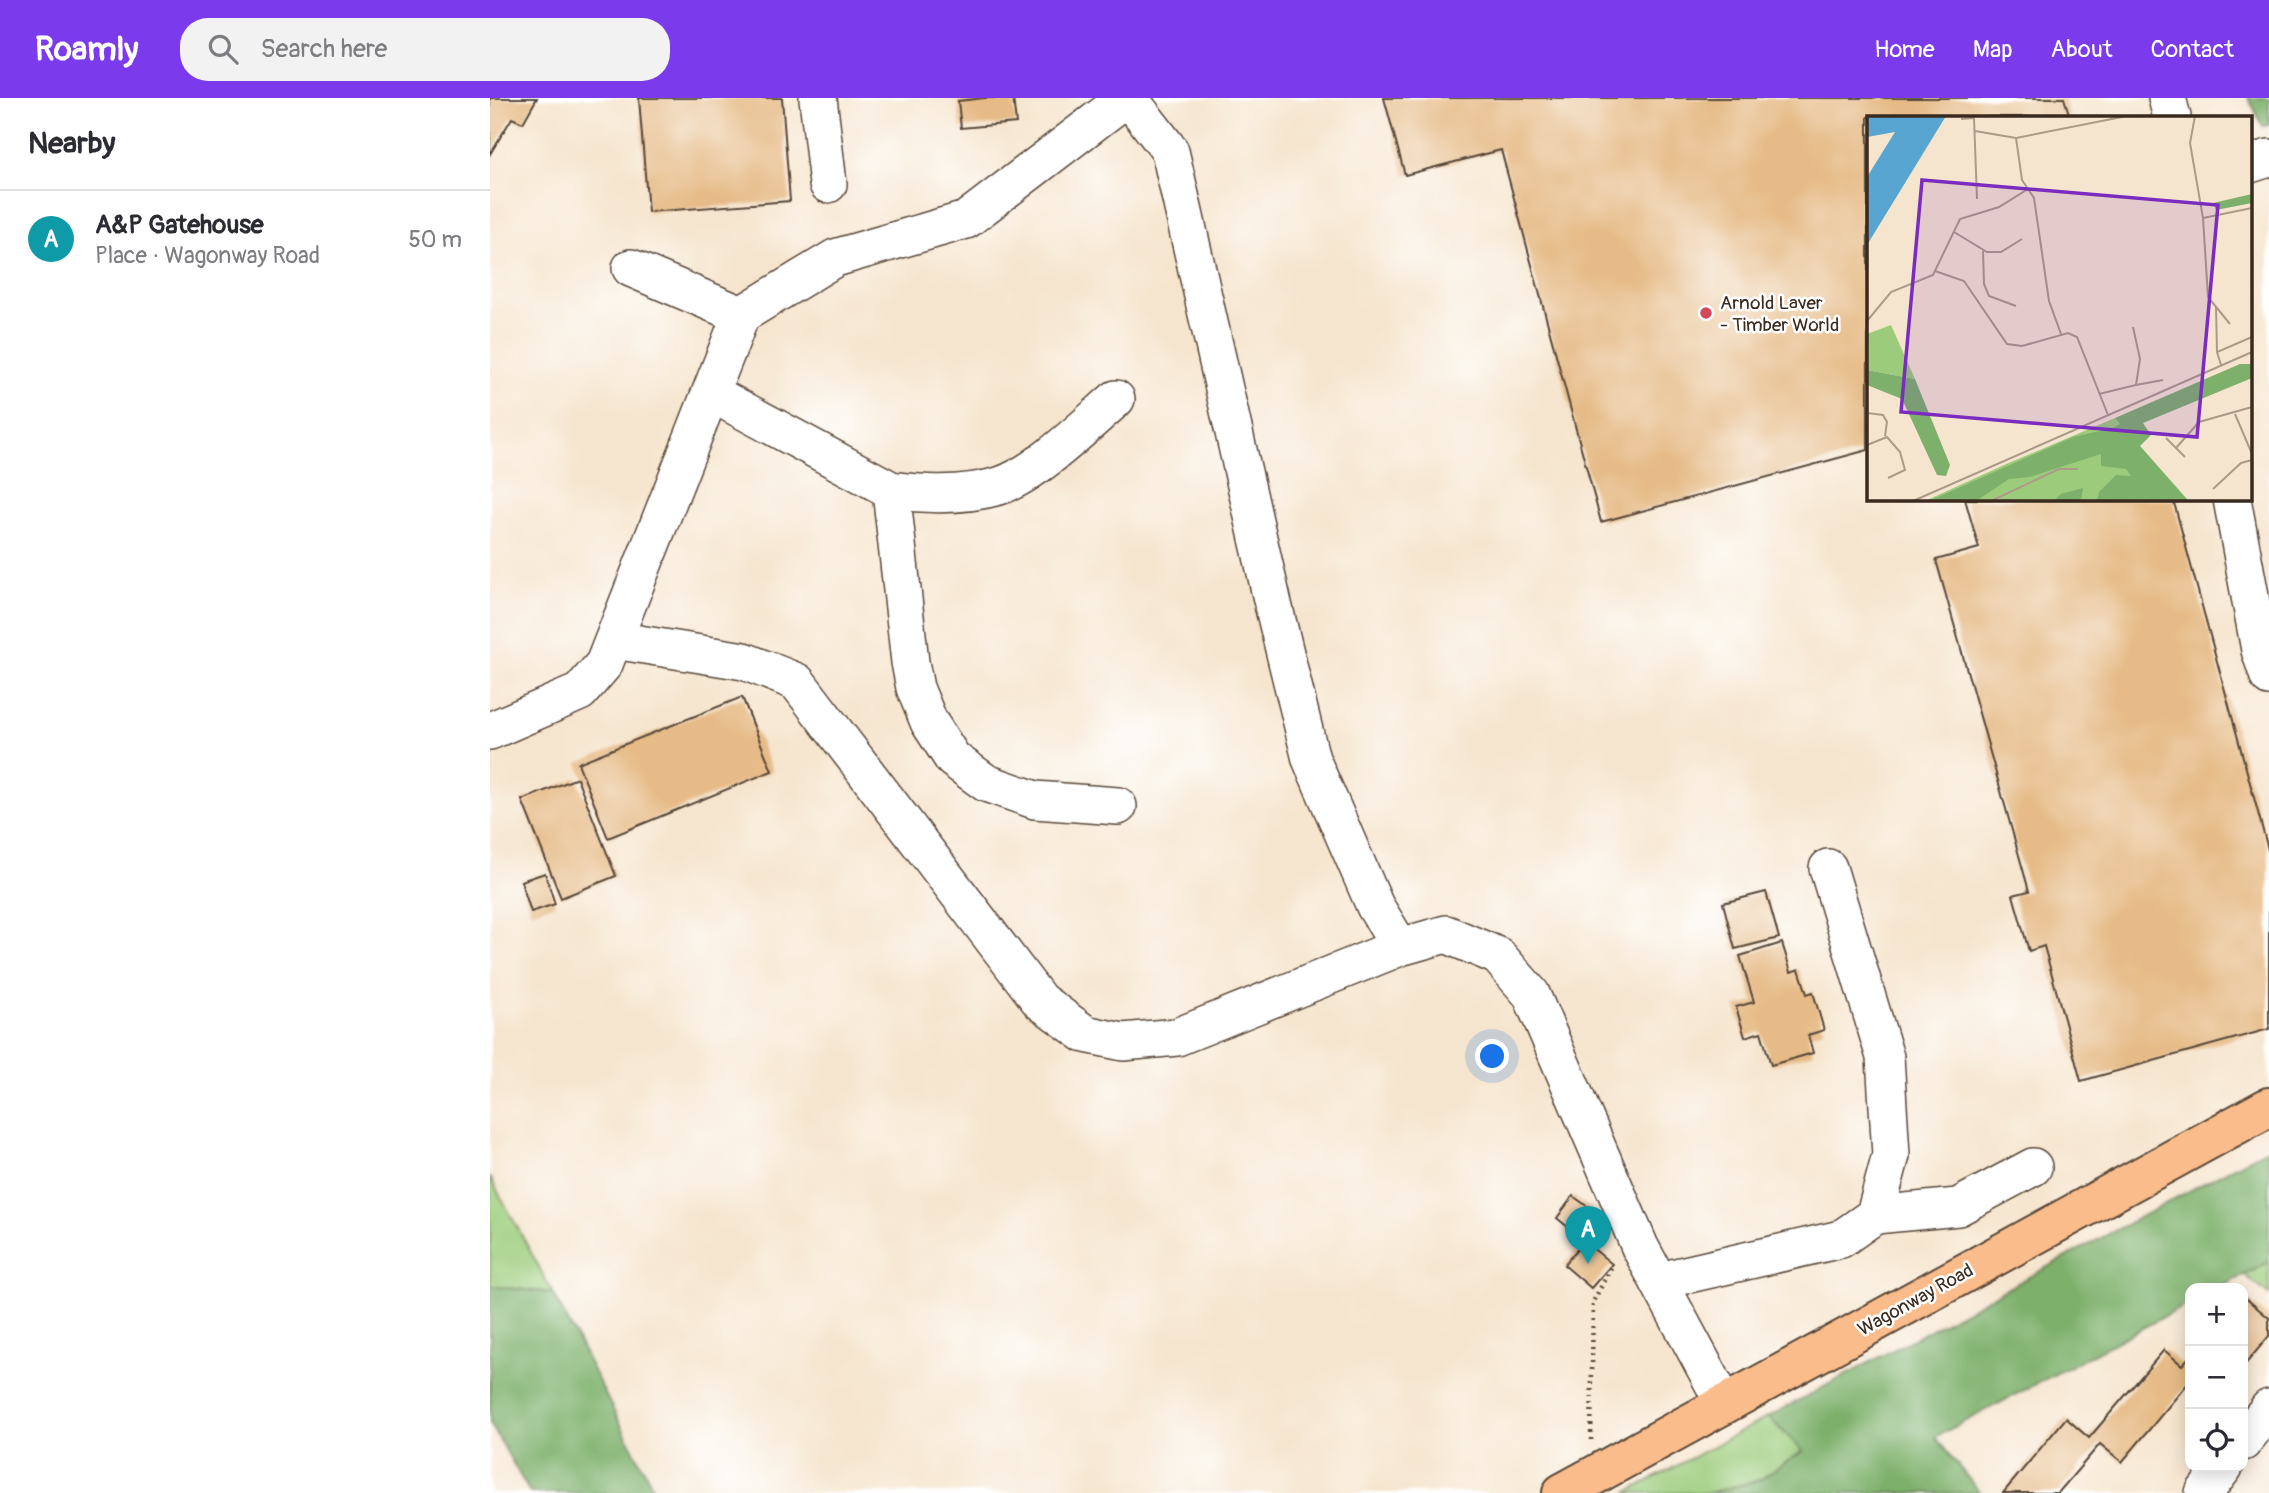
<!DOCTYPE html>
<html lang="en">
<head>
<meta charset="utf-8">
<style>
	body { margin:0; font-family:Pangolin,sans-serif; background:#f2f2f3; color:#2b2b33 }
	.controls { position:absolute; right:21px; bottom:21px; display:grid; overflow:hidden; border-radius:14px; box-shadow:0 4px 18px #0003 }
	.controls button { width:63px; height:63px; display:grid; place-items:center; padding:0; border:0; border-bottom:2px solid #e1e1e2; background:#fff; color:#2b2b33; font:35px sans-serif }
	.you { position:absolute; left:1003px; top:959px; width:24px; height:24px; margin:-18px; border:5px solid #fff; border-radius:50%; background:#1a73e8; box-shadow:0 0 0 10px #1a73e833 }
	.badge { display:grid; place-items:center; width:46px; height:46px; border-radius:50%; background:#7c3aed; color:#fff; font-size:23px; font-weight:700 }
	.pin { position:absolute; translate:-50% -58px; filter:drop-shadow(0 2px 4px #0008) }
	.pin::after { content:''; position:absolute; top:37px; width:24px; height:21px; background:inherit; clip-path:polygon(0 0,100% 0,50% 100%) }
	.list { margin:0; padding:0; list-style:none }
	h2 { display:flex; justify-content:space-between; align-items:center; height:91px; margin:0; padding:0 28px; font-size:30px }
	h2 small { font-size:23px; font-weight:400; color:#7c7c81 }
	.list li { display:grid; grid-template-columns:46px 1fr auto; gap:21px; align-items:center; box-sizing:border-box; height:98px; padding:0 28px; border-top:2px solid #e1e1e2 }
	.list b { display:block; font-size:26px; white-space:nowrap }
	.list p { margin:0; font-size:23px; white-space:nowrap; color:#7c7c81 }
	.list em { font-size:23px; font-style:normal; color:#7c7c81 }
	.icon { flex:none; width:38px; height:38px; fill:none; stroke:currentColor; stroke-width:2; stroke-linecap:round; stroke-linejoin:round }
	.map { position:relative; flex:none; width:1779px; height:1395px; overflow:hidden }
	header { display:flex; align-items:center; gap:42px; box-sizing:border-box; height:98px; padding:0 35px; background:#7c3aed; color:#fff }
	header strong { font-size:33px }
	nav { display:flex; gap:38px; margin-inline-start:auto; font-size:24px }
	.search { width:490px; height:63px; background:#f2f2f3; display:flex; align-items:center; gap:18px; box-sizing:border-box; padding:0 24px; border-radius:28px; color:#7c7c81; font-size:26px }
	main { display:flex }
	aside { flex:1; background:#fff }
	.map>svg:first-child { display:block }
</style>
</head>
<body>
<header>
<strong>Roamly</strong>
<div class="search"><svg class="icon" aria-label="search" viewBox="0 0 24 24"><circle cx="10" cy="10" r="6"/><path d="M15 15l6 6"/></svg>Search here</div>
<nav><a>Home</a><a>Map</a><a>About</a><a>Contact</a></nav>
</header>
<main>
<aside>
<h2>Nearby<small></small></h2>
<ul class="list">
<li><span class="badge" style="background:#0f9aa8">A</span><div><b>A&amp;P Gatehouse</b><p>Place · Wagonway Road</p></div><em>50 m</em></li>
</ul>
</aside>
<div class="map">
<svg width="1779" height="1395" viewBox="0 0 1779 1395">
	<rect width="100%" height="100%" fill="#fff"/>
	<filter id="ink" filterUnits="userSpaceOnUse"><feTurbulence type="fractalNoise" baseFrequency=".0143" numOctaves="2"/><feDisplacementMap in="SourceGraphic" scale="14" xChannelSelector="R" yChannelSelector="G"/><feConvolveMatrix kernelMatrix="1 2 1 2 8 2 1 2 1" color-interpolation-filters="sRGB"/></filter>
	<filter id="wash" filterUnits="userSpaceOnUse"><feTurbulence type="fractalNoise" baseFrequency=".00686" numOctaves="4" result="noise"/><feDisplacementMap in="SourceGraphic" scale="28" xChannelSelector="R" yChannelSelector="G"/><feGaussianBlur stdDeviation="1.57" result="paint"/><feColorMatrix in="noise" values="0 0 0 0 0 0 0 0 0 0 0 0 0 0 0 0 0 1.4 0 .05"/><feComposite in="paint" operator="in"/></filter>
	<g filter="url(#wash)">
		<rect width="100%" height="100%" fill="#f6e5ce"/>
		<path fill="#9ccc7b" stroke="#6c7b4c" stroke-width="2" d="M0,1079l63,116 -63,-7z
			M1779,1164v33l-24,-20z
			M1278,1319l80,76h-222z"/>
		<path fill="#7db06b" stroke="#5c6d44" stroke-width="2" d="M1758,0h21v27l-6,1z
			M1779,1050v114l-50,26h-29v15l-255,134 45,56h-272l51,-13 44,-29 -35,-34z
			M0,1188l63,7 103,200h-126l-40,-70z"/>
		<g id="blocks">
			<path fill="#e6bb87" d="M0,0h47l-14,25 -11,-5 -22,36z
				M149,0h143l8,103 -142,11z
				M495,0h28l3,25 -55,5 -3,-27z
				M894,0h680l6,19h-202v333l-267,72 -100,-372 -96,25z
				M1475,401h208l96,354v176l-188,52 -37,-135 -15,5 -16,-56 16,-4 -93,-331 43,-12z
				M252,599l30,74 -164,67 -30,-75z
				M87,680l39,98 -55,22 -39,-98z
				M55,775l10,31 -24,8 -10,-31z
				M1276,794l13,46 -44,11 -12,-46z
				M1292,845l9,29 8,-3 8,25 6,-2 11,38 -16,5 5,18 -42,12 -10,-33 -16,5 -9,-30 18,-5 -14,-46z
				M1083,1098l18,13 -17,23 -17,-14z
				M1094,1143l28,23 -21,24 -27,-23z
				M1753,1198l26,22v18l-26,31z
				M1674,1252l18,15 8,-9v25l-68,81 -22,-18 -42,49h-55l63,-75 23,20z"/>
		</g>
	</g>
	<g filter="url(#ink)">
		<use href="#blocks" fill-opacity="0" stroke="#574638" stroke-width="2"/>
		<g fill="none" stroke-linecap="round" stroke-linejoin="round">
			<g stroke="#574638" stroke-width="40">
				<path id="minor" d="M328,0l10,86
					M639,0l41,53 103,453 38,155 64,147 25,41
					M1677,0l5,19
					M1760,66l19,-6
					M141,170l110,47
					M221,295l180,97c35,5 73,6 108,-4 35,-10 88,-62 117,-87
					M401,392l19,172 5,26 14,34 24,37 33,24 49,17 83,6
					M1742,401l28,151 9,27
					M124,542l130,21 53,21 243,319 45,33 38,8 54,-5 223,-90 46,-13 52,22 33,38 109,253 84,156
					M0,633l90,-39 24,-28 137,-349 94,-57 131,-38 160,-122
					M1385,1117l83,-8 75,-40
					M1170,1186l16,-7 165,-38 34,-24 16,-60 -6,-98 -57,-189
					M1753,1344l26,-34
					M1714,1395l20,-26"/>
			</g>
			<g stroke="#574638" stroke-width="42">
				<path id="major" d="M1072,1395l707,-386"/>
			</g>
			<path stroke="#574638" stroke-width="4.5" stroke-dasharray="2 5" stroke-linecap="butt" d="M1101,1342l2,-138 20,-38"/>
			<use href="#minor" stroke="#fff" stroke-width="37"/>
			<use href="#major" stroke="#fabc8b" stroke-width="38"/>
		</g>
	</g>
	<circle fill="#d1495b" stroke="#fff" stroke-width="2.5" cx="1216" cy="215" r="7"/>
	<g text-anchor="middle" stroke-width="5" stroke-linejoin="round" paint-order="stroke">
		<g font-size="19" fill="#3b2a1e" stroke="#fff" text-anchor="start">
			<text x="1230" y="211">Arnold Laver<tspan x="1230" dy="22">- Timber World</tspan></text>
		</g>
		<g font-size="19" fill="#3b2a1e" stroke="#fff">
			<text transform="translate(1425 1201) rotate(-29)" y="7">Wagonway Road</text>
		</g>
	</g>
	<g transform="translate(1377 18)">
		<rect width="385" height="385" fill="#f6e5ce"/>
		<path d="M24,209l24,54 -48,-9v-36zM248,302l74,83h-264l79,-36z" fill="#9ccc7b"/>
		<path d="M385,78v9l-36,7 -3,-7zM373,248h12v14l-109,45 8,12 -11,11 48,55h-91l2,-9 17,-17 15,1 -5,-7 -25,-3v-12l-71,23 -21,2 -33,22h-47l144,-64 40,-9 7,-4 -5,-6zM0,254l48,9 35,86 -4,11 -9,-1 -35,-76 -35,-14zM216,372l-2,13h-28l8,-7z" fill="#7db06b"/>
		<path d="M0,0h79l-79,129v-68l28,-45 -28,5z" fill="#58a5d1"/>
		<path fill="none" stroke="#ab9a88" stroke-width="2" d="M328,0l-5,27 13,75 5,79 22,27M94,3l13,-1 3,81M108,15l41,7M336,102l49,-10M87,116l33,20h14l21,-13M116,135l1,33 5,12 27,10M68,155l29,10 43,63 15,2 46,-13 9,4 31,78M349,190l1,46M0,205l24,-29 42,-17 27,-56 39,-12 29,-18M194,218l-12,-33 -15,-103 -12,-18 -6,-42 111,-22M354,249l-4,-13 35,-15M269,269l27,-5M232,278l37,-9 4,-26 -7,-32M0,297l16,2 4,7 -2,14M368,298l17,40M299,322l19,19M0,329l20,-8 13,15 5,18 -17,8M309,332l23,-26 53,-15M346,373l28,-26 11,-3M46,385l339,-149M124,385l68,-32h19"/>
		<path fill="#7b2cbf" fill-opacity="0.15" stroke="#7b2cbf" stroke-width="3.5" d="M55,64l296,25 -21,232 -296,-25z"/>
		<rect width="385" height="385" fill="none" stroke="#3b2a1e" stroke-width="3.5"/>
	</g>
</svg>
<div class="controls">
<button>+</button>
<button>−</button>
<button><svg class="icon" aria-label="locate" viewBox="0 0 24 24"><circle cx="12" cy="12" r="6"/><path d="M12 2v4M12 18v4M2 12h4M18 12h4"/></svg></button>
</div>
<div class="you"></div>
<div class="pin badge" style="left:1098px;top:1166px;background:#0f9aa8">A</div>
</div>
</main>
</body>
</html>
